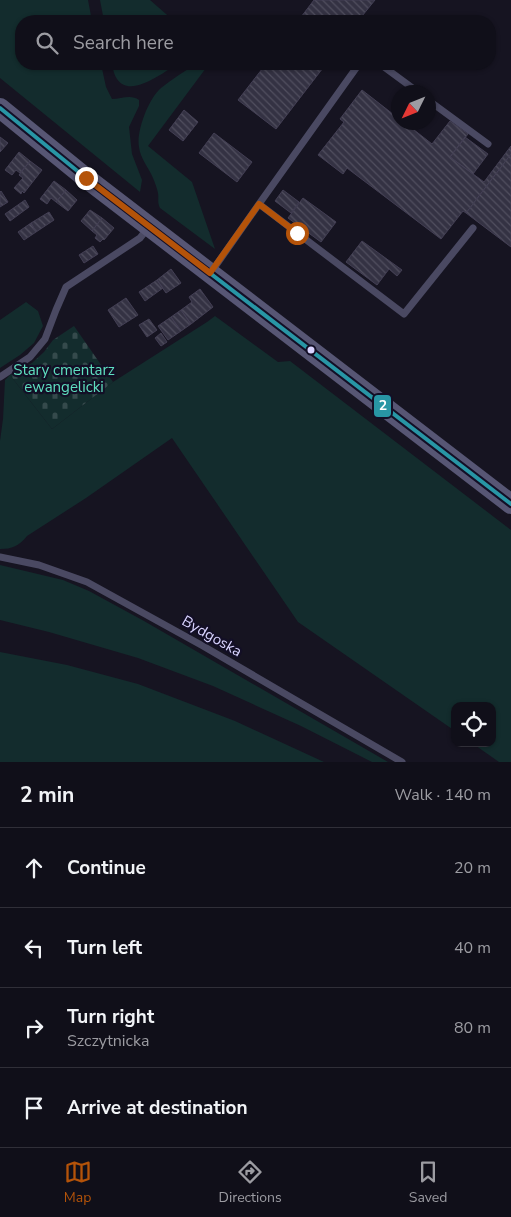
<!DOCTYPE html>
<html lang="en">
<head>
<meta charset="utf-8">
<style>
	body { margin:0; font-family:"Nunito Sans",sans-serif; background:#1e1d26; color:#f1f3f6 }
	.controls { position:absolute; right:15px; bottom:15px; display:grid; overflow:hidden; border-radius:10px; box-shadow:0 1px 4px #0004 }
	.controls button { width:45px; height:45px; display:grid; place-items:center; padding:0; border:0; border-bottom:1px solid #302f38; background:#100f19; color:#f1f3f6; font:25px sans-serif }
	.compass { position:absolute; left:391px; top:85px; width:45px; height:45px; border-radius:50%; background:#100f19; box-shadow:0 1px 4px #0004; rotate:227deg }
	.stop { position:absolute; width:15px; height:15px; margin:-11px; border:4px solid #b45309; border-radius:50%; background:#fff }
	.stop.end { background:#b45309; border-color:#fff; box-shadow:0 1px 5px #0008 }
	.list { margin:0; padding:0; list-style:none }
	h2 { display:flex; justify-content:space-between; align-items:center; height:65px; margin:0; padding:0 20px; font-size:21px }
	h2 small { font-size:16px; font-weight:400; color:#9c9ca2 }
	.list li { display:grid; grid-template-columns:32px 1fr auto; gap:15px; align-items:center; box-sizing:border-box; height:80px; padding:0 20px; border-top:1px solid #302f38 }
	.list b { display:block; font-size:19px; white-space:nowrap }
	.list p { margin:0; font-size:16px; white-space:nowrap; color:#9c9ca2 }
	.list em { font-size:16px; font-style:normal; color:#9c9ca2 }
	.icon { flex:none; width:28px; height:28px; fill:none; stroke:currentColor; stroke-width:2; stroke-linecap:round; stroke-linejoin:round }
	.map { position:relative; flex:none; width:511px; height:762px; overflow:hidden }
	.search { position:absolute; background:#100f19; box-shadow:0 1px 4px #0004; left:15px; right:15px; top:15px; height:55px; display:flex; align-items:center; gap:12px; box-sizing:border-box; padding:0 18px; border-radius:20px; color:#9c9ca2; font-size:19px }
	.sheet { height:385px; background:#100f19 }
	nav { display:flex; justify-content:space-around; align-items:center; box-sizing:border-box; height:70px; border-top:1px solid #302f38; background:#100f19; font-size:14px; color:#9c9ca2 }
	nav a { display:grid; justify-items:center; gap:2px }
	nav .on { color:#b45309 }
	.map>svg:first-child { display:block }
</style>
</head>
<body>
<div class="map">
<svg width="511" height="762" viewBox="0 0 511 762">
	<defs>
		<pattern id="cemetery-stones" width="16" height="16" patternUnits="userSpaceOnUse" patternTransform="scale(1.25)"><rect width="16" height="16" fill="#132c2d"/><path d="M2 7V4a2 2 0 0 1 4 0v3zM10 15v-3a2 2 0 0 1 4 0v3z" fill="#354a4c"/></pattern>
		<pattern id="building-back-hatch" width="6" height="6" patternUnits="userSpaceOnUse" patternTransform="scale(1.25)"><rect width="6" height="6" fill="#343243"/><path d="M-1 5l2 2M0 0l6 6M5-1l2 2" fill="none" stroke="#514f5f"/></pattern>
	</defs>
	<rect width="100%" height="100%" fill="#161421"/>
	<path fill="#132c2d" d="M0,0h88l4,21h-71v43h80l5,23 6,12c9,0 19,-5 27,1v6l-10,21 3,27 10,26 -2,12 -140,-114z
		M100,0h50l24,21h-70z
		M112,64h65c-13,8 -47,35 -60,15 -3,-4 -4,-10 -5,-15z
		M196,64h13l-61,82 44,36 23,67 -55,-41c-3,-6 -1,-9 -2,-15 -1,-5 -3,-10 -5,-15 -4,-10 -13,-20 -14,-31 -3,-16 10,-49 22,-59 11,-9 24,-17 35,-24z
		M26,302l12,9 5,15 -9,17 -14,12 -20,13v-48z
		M215,316l63,46 12,-1 221,169v232h-12l-27,-19h20v-37h-37v25l-157,-109 -126,-184 -86,60 -59,38c-8,10 -15,13 -27,13v-108l3,-22 2,-39 5,-5 42,54 61,-47 94,-60z
		M0,565l63,15 26,11 55,30 244,141h-16l-71,-36 -88,-40 -75,-28 -89,-26 -49,-12z
		M0,652l67,13 71,19 97,37 89,41h-324z"/>
	<path fill="url(#cemetery-stones)" d="M74,326l39,56 -61,47 -42,-54 22,-12 12,-11 9,-12z"/>
	<path fill="url(#building-back-hatch)" stroke="#433f54" d="M314,0h61l-17,21h-60z
		M266,64h60l-50,65 -38,-29z
		M362,90l36,28v4h6l28,22 18,-23 18,13 -18,23 34,25 27,-36v8l-45,59 -3,-2 -22,28 -94,-71 -4,6 -25,-19 26,-33 -4,-3z
		M184,110l14,12 -15,19 -14,-11z
		M214,133l38,29 -15,20 -38,-29z
		M0,137l8,6 -8,9z
		M465,137l23,17 -15,20 -23,-17z
		M19,152l11,9 -10,12 -4,-3 -4,5 -7,-5z
		M511,154v93l-45,-34z
		M30,161l12,9 -18,23 -2,-2 -1,3 -7,-6 9,-10 -4,-3z
		M54,181l12,9 -10,12 -5,-4 -4,6 -7,-5z
		M66,190l11,10 -9,11 -12,-9z
		M283,190l16,12 -8,11 -16,-12z
		M1,191l7,11 -8,5v-15z
		M303,198l33,24 -15,20 -33,-24z
		M25,200l4,7 -19,14 -5,-7z
		M90,210l12,8 -10,13 -11,-10z
		M49,212l5,8 -18,12 -5,-9z
		M102,218l12,10 -10,12 -1,-1 -3,3 -5,-4 2,-3 -5,-4z
		M31,223l5,9 -12,8 -6,-8z
		M362,241l40,29 -5,6 -8,-7 -12,16 -31,-23z
		M93,246l5,8 -14,9 -5,-8z
		M171,269l10,14 -15,10 -9,-13z
		M157,280l6,8 -18,13 -6,-9z
		M200,289l13,18 -22,17 -10,-14 11,-8 -3,-5z
		M126,298l12,17 -19,12 -11,-17z
		M181,310l10,14 -10,7 -10,-14z
		M171,317l10,14 -13,9 -10,-14z
		M149,319l8,11 -10,7 -8,-12z
		M161,333l6,9 -6,4 -6,-8z"/>
	<g fill="none" stroke-linecap="round" stroke-linejoin="round">
		<path stroke="#4a4962" stroke-width="7" d="M380,64l38,28
			M428,100l60,44
			M259,204l100,-140
			M212,271l47,-67 145,110 69,-86
			M0,377l30,-20 15,-18 11,-29 10,-23 74,-49 8,-10
			M0,557l39,8 48,17 116,64 199,116"/>
		<path stroke="#575674" stroke-width="20" d="M0,108l86,70 425,326"/>
		<g stroke="#130f26" stroke-width="8">
			<path id="bus-1" d="M0,108l86,70 425,326"/>
		</g>
		<use href="#bus-1" stroke="#2896a5" stroke-width="4"/>
	</g>
	<g fill="none" stroke-linecap="round" stroke-linejoin="round">
		<path stroke="#b45309" stroke-width="6" d="M86,178l124,95 49,-69 38,29"/>
	</g>
	<circle fill="#d9d4ff" stroke="#130f26" stroke-width="2" cx="311" cy="350" r="4.5"/>
	<g text-anchor="middle" stroke-width="4.5" stroke-linejoin="round" paint-order="stroke">
		<g font-size="15" fill="#5fe0c0" stroke="#130f26">
			<text x="64" y="375">Stary cmentarz<tspan x="64" dy="17">ewangelicki</tspan></text>
		</g>
		<g font-size="15" fill="#d9d4ff" stroke="#130f26">
			<text transform="translate(212 636) rotate(30)" y="5">Bydgoska</text>
		</g>
	</g>
	<rect stroke="#130f26" stroke-width="2" x="373" y="394" width="19" height="24" rx="5" fill="#2896a5"/>
	<g font-size="14" text-anchor="middle" font-weight="bold" fill="#fff">
		<text x="383" y="410">2</text>
	</g>
</svg>
<div class="controls">
<button><svg class="icon" aria-label="locate" viewBox="0 0 24 24"><circle cx="12" cy="12" r="6"/><path d="M12 2v4M12 18v4M2 12h4M18 12h4"/></svg></button>
</div>
<svg class="compass" viewBox="-18 -18 36 36"><path d="M0-13l5 13h-10z" fill="#e53935"/><path d="M0 13l5-13h-10z" fill="#9c9ca2"/></svg>
<div class="stop" style="left:297px;top:233px"></div>
<div class="stop end" style="left:86px;top:178px"></div>
<div class="search"><svg class="icon" aria-label="search" viewBox="0 0 24 24"><circle cx="10" cy="10" r="6"/><path d="M15 15l6 6"/></svg>Search here</div>
</div>
<section class="sheet">
<h2>2 min<small>Walk · 140 m</small></h2>
<ul class="list">
<li><svg class="icon" aria-label="ahead" viewBox="0 0 24 24"><path d="M12 20V5M6 11l6-6 6 6"/></svg><div><b>Continue</b></div><em>20 m</em></li>
<li><svg class="icon" aria-label="left" viewBox="0 0 24 24"><path d="M17 20v-9H6M10 6l-5 5 5 5"/></svg><div><b>Turn left</b></div><em>40 m</em></li>
<li><svg class="icon" aria-label="right" viewBox="0 0 24 24"><path d="M7 20v-9h11M14 6l5 5-5 5"/></svg><div><b>Turn right</b><p>Szczytnicka</p></div><em>80 m</em></li>
<li><svg class="icon" aria-label="arrive" viewBox="0 0 24 24"><path d="M6 21V4h12l-3 4 3 4H6"/></svg><div><b>Arrive at destination</b></div></li>
</ul>
</section>
<nav>
<a class="on"><svg class="icon" aria-label="map" viewBox="0 0 24 24"><path d="M3 6l6-2 6 2 6-2v14l-6 2-6-2-6 2zM9 4v14M15 6v14"/></svg>Map</a>
<a><svg class="icon" aria-label="directions" viewBox="0 0 24 24"><path d="M12 3l9 9-9 9-9-9zM9 14v-3h6M13 9l2 2-2 2"/></svg>Directions</a>
<a><svg class="icon" aria-label="saved" viewBox="0 0 24 24"><path d="M7 4h10v16l-5-4-5 4z"/></svg>Saved</a>
</nav>
</body>
</html>
